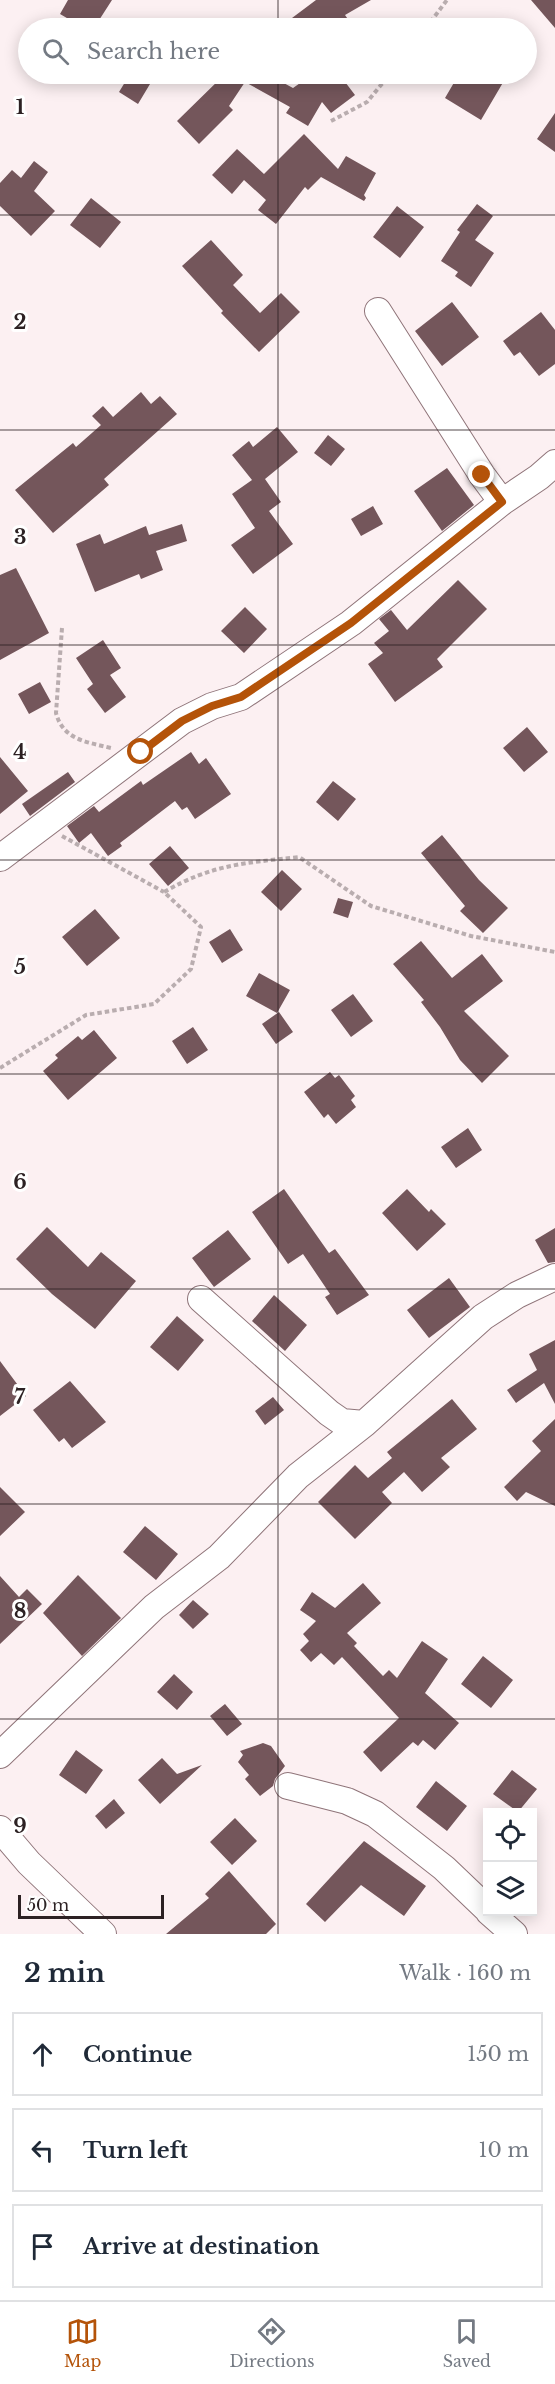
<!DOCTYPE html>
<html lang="en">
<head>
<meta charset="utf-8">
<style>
	body { margin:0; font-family:"Libre Baskerville",serif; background:#f2f2f3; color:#1f2937 }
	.controls { position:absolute; right:18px; bottom:18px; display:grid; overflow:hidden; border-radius:0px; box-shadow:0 3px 15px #0003 }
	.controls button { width:54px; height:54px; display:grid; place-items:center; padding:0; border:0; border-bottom:2px solid #e0e1e3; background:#fff; color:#1f2937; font:30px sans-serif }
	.scale { position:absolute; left:18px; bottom:15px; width:146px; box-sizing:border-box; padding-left:6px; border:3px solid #2c2123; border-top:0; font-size:16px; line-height:21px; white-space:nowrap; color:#2c2123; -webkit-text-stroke:4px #fff; paint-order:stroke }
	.stop { position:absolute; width:18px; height:18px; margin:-14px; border:4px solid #b45309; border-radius:50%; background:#fff }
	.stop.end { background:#b45309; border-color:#fff; box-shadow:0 2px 6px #0008 }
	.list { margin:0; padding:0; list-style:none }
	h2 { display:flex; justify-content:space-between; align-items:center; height:78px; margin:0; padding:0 24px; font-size:26px }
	h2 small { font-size:20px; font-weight:400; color:#747a83 }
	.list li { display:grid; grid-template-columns:39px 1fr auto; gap:18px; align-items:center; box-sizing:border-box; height:84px; margin:0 12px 12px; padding:0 12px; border:2px solid #e0e1e3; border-radius:0px }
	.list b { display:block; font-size:22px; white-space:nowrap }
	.list em { font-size:20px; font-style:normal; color:#747a83 }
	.icon { flex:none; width:33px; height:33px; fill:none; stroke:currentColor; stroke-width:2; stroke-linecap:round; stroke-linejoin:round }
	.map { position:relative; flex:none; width:555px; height:1934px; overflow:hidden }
	.search { position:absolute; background:#fff; box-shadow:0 3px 15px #0003; left:18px; right:18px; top:18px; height:66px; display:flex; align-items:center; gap:15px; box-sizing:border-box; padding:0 21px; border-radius:33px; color:#747a83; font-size:22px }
	.sheet { height:366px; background:#fff }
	nav { display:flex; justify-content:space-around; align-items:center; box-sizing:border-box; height:84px; border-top:2px solid #e0e1e3; background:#fff; font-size:16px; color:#747a83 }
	nav a { display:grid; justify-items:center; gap:3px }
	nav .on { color:#b45309 }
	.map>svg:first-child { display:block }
</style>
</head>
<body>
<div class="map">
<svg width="555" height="1934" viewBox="0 0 555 1934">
	<rect width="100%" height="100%" fill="#fcf0f2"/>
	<path fill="#74565b" d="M68,0h44l-18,28h-10l-24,-14z
		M316,0h55l-26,15 9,13h-54l-8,-10z
		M531,0h24v28z
		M130,74h26l-18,30 -19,-12z
		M225,74h42l26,14 20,-14h26l16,21 -24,18 -9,-11 -14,24 -22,-13 4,-6 -45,-25 -16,24 4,4 -34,34 -22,-23z
		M459,74h49l-27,46 -36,-22z
		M555,113v39l-18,-13z
		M304,134l34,35 8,-13 30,17 -12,22 2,3 -2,3 -43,-24 -13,13 -3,-3 -29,37 -18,-14 8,-10 -22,-20 -12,14 -20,-19 25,-26 27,25z
		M34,161l14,11 -14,19 21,20 -24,25 -31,-30v-23l12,-13 9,8z
		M91,198l30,24 -21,26 -30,-23z
		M477,204l16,12 -18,24 19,13 -23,34 -16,-11 3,-4 -17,-11 19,-29 -3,-2z
		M397,206l27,21 -24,31 -27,-21z
		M211,240l32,35 -10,10 27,28 21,-20 19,19 -41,40 -38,-39 2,-2 -41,-45z
		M452,302l27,35 -37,29 -27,-35z
		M541,312l14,18v34l-16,12 -19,-24 -6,4 -11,-15z
		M141,392l10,12 9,-8 17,18 -73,65 5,6 -56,48 -38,-43 58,-47 3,4 25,-22 -9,-9 11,-10 10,11z
		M277,427l21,25 -33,27 16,23 -12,9 24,33 -40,30 -22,-29 24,-17 -23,-34 20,-14 -20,-25 17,-14 4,6z
		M328,435l17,14 -14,17 -17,-13z
		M447,468l27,37 -32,26 -28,-40z
		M373,506l10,18 -22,12 -10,-17z
		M182,524l5,17 -31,10 7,19 -22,9 -2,-5 -44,18 -19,-48 24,-10 4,10 42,-18 3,9z
		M16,568l33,65 -49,27v-85z
		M458,580l29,29 -50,50 6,8 -48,35 -27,-38 15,-11 -9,-10 15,-12 -10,-12 12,-9 16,20z
		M245,607l22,22 -23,24 -23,-22z
		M103,640l18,28 -11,7 16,22 -21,16 -18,-24 6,-5 -17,-26z
		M40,682l11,20 -22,12 -11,-20z
		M527,727l21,25 -24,20 -21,-24z
		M191,752l8,12 7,-6 25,36 -36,25 -8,-12 -5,3 -7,-9 -55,42 2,3 -14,10 -17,-23 -12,10 -12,-17 27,-20 5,6 42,-31 2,4z
		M0,757l28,34 -28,23z
		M68,772l7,10 -45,34 -8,-12z
		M333,781l23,18 -18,22 -22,-19z
		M442,835l37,45 29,28 -25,25 -23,-22 5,-5 -44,-53z
		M170,846l19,22 -21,18 -19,-22z
		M282,870l20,19 -21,22 -20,-19z
		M338,898l15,4 -5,16 -15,-5z
		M95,909l25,29 -33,28 -25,-29z
		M230,929l13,21 -21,13 -13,-21z
		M421,941l31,37 30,-24 21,27 -39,30 45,45 -27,27 -22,-23 -20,-33 -19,-25 3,-2 -31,-36z
		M259,973l31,17 -13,23 -31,-17z
		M353,994l20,27 -22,16 -20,-27z
		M279,1012l14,20 -17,12 -14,-20z
		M193,1027l15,23 -21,14 -15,-23z
		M94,1030l23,28 -49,42 -25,-29 15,-13 -3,-3 23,-19 4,4z
		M330,1072l5,6 4,-3 16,21 -4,4 5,7 -20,17 -8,-10 -4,4 -20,-26z
		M468,1128l14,22 -26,18 -15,-21z
		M284,1189l45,64 6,-4 34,46 -32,20 -12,-18 5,-3 -27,-40 -15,10 -36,-52z
		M407,1189l22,23 2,-3 15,15 -29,27 -35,-38z
		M47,1227l41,40 13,-15 35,29 -41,48 -43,-35 -36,-35z
		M555,1228v34l-7,1 -13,-23z
		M228,1230l23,29 -37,28 -22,-29z
		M449,1278l21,29 -41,31 -22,-28z
		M274,1295l33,30 -22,26 -33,-30z
		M177,1316l27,24 -26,31 -28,-24z
		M555,1340v64l-11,-21 -28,20 -9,-13 30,-20 -8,-16z
		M0,1361l26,35 -26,20z
		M70,1381l36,41 -34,26 -8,-10 -5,4 -26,-32z
		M273,1397l11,13 -19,15 -10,-14z
		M452,1399l25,30 -36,29 9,9 -28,25 -18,-20 -22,20 10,11 -37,36 -37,-37 37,-37 13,13 24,-20 -5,-6z
		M555,1419v87l-29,-14 -9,9 -13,-14 37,-36 -9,-10z
		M0,1487l25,25 -25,24z
		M145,1526l33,28 -22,26 -33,-28z
		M78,1575l43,43 -39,38 -39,-43z
		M0,1576l19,21 8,-8 15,15 -42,40z
		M363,1583l18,20 -34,30 10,10 -3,3 29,30 6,-6 8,8 25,-37 26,18 -23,34 34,30 -24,27 -12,-10 -5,6 -5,-4 -32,30 -18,-20 36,-34 -57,-61 -8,8 -13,-12 -10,9 -11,-12 9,-9 -6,-7 13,-13 -16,-11 12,-18 23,16z
		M193,1600l16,14 -16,15 -14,-14z
		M483,1656l30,24 -22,28 -30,-24z
		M174,1674l19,18 -16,18 -20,-18z
		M225,1704l17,20 -15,12 -17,-20z
		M263,1743l8,3 14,20 -10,13 -2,7 -13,10 -15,-17 4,-4 -11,-13 5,-7 -3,-4z
		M76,1750l27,20 -17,24 -27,-19z
		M162,1758l15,16 25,-9 -42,39 -22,-24z
		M512,1770l25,19 -19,23 -25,-18z
		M436,1781l31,25 -20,25 -31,-24z
		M114,1799l11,14 -19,16 -11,-13z
		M235,1818l22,23 -25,24 -22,-23z
		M364,1841l62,45 -22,30 -43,-31 -36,37 -19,-18z
		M229,1871l47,53 -10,10h-100l43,-36 -4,-4z"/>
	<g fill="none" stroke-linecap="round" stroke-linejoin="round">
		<g stroke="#8f7479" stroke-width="28">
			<path id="minor" d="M378,311l104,164 20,27 37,-25 16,-14
				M0,858l182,-137 30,-15 29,-9 110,-74 151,-121
				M201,1299l128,114 13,9 22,2
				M0,1755l154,-148 65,-50 79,-81 66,-52 119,-107 34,-22 38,-18
				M288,1786l59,15 28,13 69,54 44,42
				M0,1829l29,34 74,71
				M489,1912l25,22"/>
		</g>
		<path stroke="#b9adaf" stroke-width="4" stroke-dasharray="4.5 3" stroke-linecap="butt" d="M426,28l21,-28
			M331,121l36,-19 23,-28
			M62,628l-6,85c7,27 31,29 55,35
			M62,836l102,56
			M0,1068l86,-53 68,-11 37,-35 10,-42 -37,-35c49,-28 81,-29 135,-35l72,49 100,30 84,16"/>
		<use href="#minor" stroke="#fff" stroke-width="26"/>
	</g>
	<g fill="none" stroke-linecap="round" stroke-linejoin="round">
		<path stroke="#b45309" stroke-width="8" d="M141,752l41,-31 30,-15 29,-9 110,-74 151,-121 -20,-27"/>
	</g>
	<path fill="none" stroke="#2c2123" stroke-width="1.5" stroke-opacity="0.55" d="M278,0v28M278,74v1860M0,215h555M0,430h555M0,645h555M0,860h555M0,1074h555M0,1289h555M0,1504h555M0,1719h555"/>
	<g font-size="20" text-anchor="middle" font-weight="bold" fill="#2c2123" stroke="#fff" stroke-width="6" stroke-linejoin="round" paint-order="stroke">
		<text x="20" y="114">1</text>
		<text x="20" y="329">2</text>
		<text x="20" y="544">3</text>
		<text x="20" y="759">4</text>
		<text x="20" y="974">5</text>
		<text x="20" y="1189">6</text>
		<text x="20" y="1404">7</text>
		<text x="20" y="1618">8</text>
		<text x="20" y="1833">9</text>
	</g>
</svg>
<div class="controls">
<button><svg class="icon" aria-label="locate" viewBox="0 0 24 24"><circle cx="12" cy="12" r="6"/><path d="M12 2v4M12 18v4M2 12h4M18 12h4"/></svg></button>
<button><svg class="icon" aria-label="layers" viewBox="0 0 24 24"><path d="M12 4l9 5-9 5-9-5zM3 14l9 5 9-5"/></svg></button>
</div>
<div class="scale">50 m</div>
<div class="stop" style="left:141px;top:752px"></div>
<div class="stop end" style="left:482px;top:475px"></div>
<div class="search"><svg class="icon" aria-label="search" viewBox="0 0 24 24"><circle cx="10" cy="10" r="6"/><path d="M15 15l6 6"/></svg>Search here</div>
</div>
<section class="sheet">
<h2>2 min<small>Walk · 160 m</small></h2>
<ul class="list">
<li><svg class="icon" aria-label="ahead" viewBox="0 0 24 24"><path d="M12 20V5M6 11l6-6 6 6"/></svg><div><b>Continue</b></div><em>150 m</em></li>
<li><svg class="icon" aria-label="left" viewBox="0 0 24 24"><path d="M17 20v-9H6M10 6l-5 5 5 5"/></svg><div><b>Turn left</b></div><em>10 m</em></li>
<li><svg class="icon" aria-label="arrive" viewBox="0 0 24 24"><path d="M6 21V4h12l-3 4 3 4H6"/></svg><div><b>Arrive at destination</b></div></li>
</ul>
</section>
<nav>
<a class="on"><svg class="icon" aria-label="map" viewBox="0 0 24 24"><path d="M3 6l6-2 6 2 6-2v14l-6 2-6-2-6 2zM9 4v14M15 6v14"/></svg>Map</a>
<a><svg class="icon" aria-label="directions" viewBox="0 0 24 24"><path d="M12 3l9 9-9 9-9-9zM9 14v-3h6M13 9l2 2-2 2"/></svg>Directions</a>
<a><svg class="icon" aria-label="saved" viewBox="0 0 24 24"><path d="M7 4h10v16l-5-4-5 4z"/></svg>Saved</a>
</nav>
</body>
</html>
